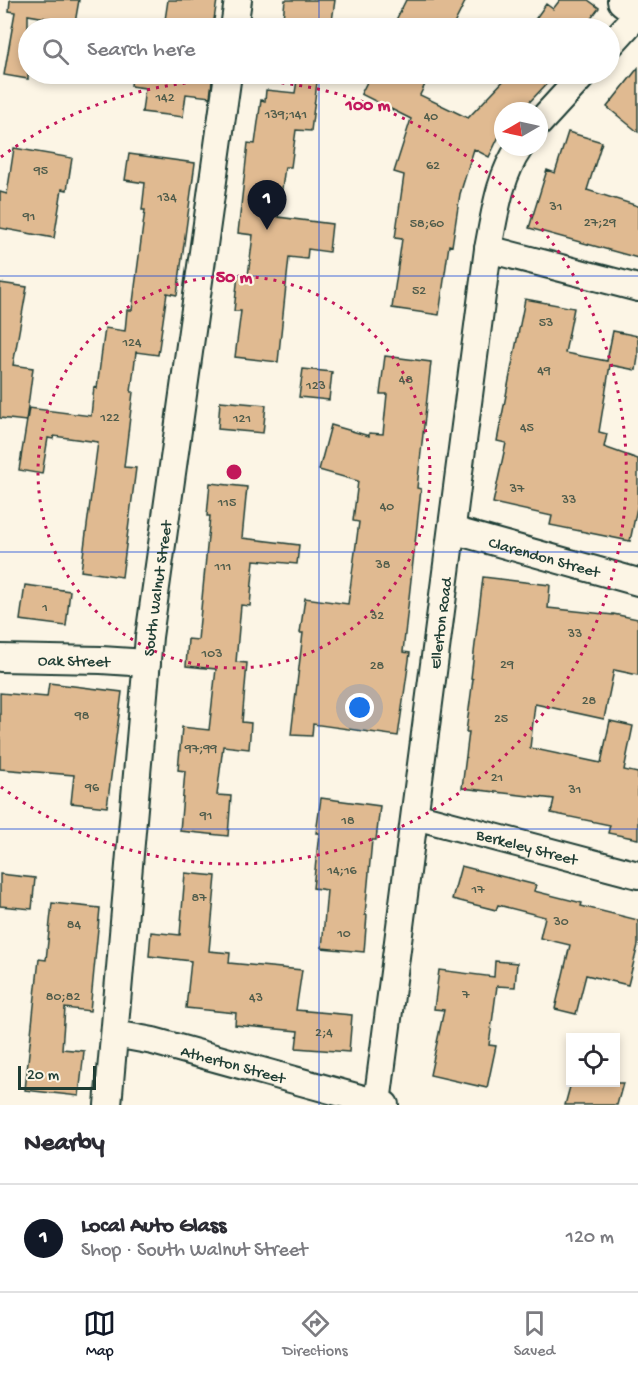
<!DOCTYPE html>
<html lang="en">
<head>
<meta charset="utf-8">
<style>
	body { margin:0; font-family:"Gochi Hand",sans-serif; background:#f2f2f3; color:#2b2b33 }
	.controls { position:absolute; right:18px; bottom:18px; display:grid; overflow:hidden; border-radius:0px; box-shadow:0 3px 9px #0003 }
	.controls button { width:54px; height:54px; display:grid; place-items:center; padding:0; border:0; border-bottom:2px solid #e1e1e2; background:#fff; color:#2b2b33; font:30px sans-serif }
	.compass { position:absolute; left:494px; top:102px; width:54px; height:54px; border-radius:50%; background:#fff; box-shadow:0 3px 9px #0003; rotate:261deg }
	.scale { position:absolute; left:18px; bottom:15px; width:78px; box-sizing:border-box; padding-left:6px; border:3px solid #1f3d34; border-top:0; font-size:16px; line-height:21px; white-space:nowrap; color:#1f3d34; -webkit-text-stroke:4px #fcf5e5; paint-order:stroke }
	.you { position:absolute; left:360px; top:708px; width:21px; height:21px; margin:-15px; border:4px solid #fff; border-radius:50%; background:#1a73e8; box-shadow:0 0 0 9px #1a73e833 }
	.badge { display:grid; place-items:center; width:39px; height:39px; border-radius:50%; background:#111827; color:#fff; font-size:20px; font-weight:700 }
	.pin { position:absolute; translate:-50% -50px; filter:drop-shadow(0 2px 3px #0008) }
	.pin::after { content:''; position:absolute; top:32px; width:21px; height:18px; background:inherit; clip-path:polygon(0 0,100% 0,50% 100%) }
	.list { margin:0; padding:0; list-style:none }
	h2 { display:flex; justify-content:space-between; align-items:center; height:78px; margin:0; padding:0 24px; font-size:26px }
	h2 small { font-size:20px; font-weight:400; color:#7c7c81 }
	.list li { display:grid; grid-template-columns:39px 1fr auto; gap:18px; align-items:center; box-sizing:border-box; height:108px; padding:0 24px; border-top:2px solid #e1e1e2 }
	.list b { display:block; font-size:22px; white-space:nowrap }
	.list p { margin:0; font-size:20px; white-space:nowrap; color:#7c7c81 }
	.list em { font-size:20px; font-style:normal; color:#7c7c81 }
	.icon { flex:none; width:33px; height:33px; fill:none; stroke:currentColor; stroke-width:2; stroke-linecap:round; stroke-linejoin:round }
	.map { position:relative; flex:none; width:638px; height:1105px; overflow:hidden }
	.search { position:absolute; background:#fff; box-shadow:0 3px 9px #0003; left:18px; right:18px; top:18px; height:66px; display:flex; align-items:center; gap:15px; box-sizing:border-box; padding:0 21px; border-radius:33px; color:#7c7c81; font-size:22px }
	.sheet { height:186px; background:#fff }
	nav { display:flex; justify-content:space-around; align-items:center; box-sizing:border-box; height:84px; border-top:2px solid #e1e1e2; background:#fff; font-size:16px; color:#7c7c81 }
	nav a { display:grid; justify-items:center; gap:3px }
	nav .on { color:#111827 }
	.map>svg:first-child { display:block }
</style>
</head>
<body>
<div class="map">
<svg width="638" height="1105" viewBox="0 0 638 1105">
	<rect width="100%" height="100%" fill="#fcf5e5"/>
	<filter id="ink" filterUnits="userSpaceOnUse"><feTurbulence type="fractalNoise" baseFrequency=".0167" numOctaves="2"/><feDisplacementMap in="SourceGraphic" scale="12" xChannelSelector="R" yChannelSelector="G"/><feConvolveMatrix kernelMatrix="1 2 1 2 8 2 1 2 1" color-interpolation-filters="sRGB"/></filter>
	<g filter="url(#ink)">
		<path fill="#e0ba91" stroke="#1f3d34" stroke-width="1.5" d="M10,0h69l-4,23 -47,-8v64l-24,-4 11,-63 -6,-1z
			M168,0h49l-4,26 -48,-6z
			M285,0h50l-4,28h-49z
			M406,0h60l-14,28h-60z
			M560,0h28l11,8 -15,20h-55l17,-24 7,5z
			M638,68v64l-31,-25z
			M132,74h81l-3,23 -24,-3 -3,23 -41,-5 3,-24 -14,-2z
			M298,74h20l-7,57 -15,-1 -5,37h-6l-7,50 54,7 -3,28 -21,-3 -1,10 -18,-2 -11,105 -43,-5 6,-46h-7l4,-36 10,1 5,-41 -15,-2 10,-90 7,1 6,-44 4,1 1,-11 29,3z
			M371,74h59l-10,21 48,23 42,-44h46l-35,37h-18v17l-14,29 -15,-8 -14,45 -8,52 -3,-1 -10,70 -47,-7 10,-69 -7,-1 9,-63 -10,-3 17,-53 -50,-25z
			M568,132l34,10 -15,48 51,16v52l-109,-30 18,-58 8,3z
			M14,148l58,10 -5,32 -5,-1 -8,49 -54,-10v-36l7,2z
			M129,154l66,9 -18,132 -10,-2 -9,62 -22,-3 -5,40h2l-9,75 12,1 -14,109 -41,-6 17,-129 -44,-6 -1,3 -5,-1 -6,36 -23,-4 10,-62 62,8 3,-29 3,1 8,-60 20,3 2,-21h5l13,-100h-3l3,-27 -20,-3z
			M0,283l27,4 -14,78 20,3 -7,53 -26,-3z
			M525,299l49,9 -9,45 42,8 6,-30 25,5v21l-2,13 -26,-5 -11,67 8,2 -3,13 34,12v44l-8,38 -80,-16 2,-9 -59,-13 13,-60 -9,-2z
			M385,356l46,6 -14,126 4,1 -18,163 7,1 -12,83 -85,-12 -1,12 -21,-1 12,-102h-3l5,-35 43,6 11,-82 -6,-1 5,-40 -39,-11 12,-45 38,11v-3l14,1 4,-40h-7z
			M303,369l29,3 -3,28 -30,-3z
			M220,401l46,4 -3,28 -45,-4z
			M210,483l37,4 -5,51 57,7 -2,19 -43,-4 -4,46 -9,-1 -5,57 11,1 -5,59 9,1 -2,26 -26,-3 -6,49 14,1 -3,40 -48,-5 5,-60 -7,-1 4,-43 27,3 7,-61 -30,-3 2,-27 10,1 12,-124h-3z
			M483,577l67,8 -2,23 65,7v-1l25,5v56l-24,-5 -10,49 -69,-15 -5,44 71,15 9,-42 23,5 -9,44 14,3v66l-30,-6 2,-8 -59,-12 3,-14 -92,-11 7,-56h-3l7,-53 -2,-1z
			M25,585l45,6 -4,35 -46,-6z
			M49,683l73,9 -15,115 -36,-4 3,-28 -74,-6v-76l47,4z
			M321,798l59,8 -4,34h-4l-7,75h2l-3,37 -42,-4 5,-58 -14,-2 6,-55h-3z
			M461,866l75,19 -2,6 48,12 -1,3 57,14v25l-10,40 -42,-10 -10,39 -21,-5 15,-64 -30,-7 5,-21 -47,-12 -2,5 -44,-11z
			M185,873l31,3 -7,75 21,2 -1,10 73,7 -6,40 56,5 -3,37 -53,-4 2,-17 -63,-6 1,-12 -50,-5 5,-47 -42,-5 2,-24 29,3z
			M0,874l35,4 -3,31 -32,-3z
			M52,903l48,5 -10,103 -25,-3 -3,41 22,2 -5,45 -54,-6 14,-131 7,1z
			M495,961l22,2 -2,24 -18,-1 -8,59 7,1 -9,42 -57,-13 14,-65 -10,-1 5,-39 55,7z
			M571,1083h52l-6,22h-52z"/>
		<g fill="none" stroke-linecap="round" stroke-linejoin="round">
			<g stroke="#1f3d34" stroke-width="30">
				<g id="minor">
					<path d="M234,28l4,-28"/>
					<path d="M610,45l28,-31"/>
					<path d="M539,123l45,-49"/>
					<path d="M488,249l150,39"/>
					<path id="s1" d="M452,530l186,52"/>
					<path id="s2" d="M0,658l101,2 46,3"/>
					<path id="s3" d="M415,816l223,59"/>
					<path id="s4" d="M115,1034l38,7 232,64"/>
					<path id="s5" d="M377,1103l111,-854c7,-36 11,-72 32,-102"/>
					<path id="s6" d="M108,1105l41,-468 79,-563"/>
				</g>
			</g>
			<g stroke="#1f3d34" stroke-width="36">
				<path id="tertiary" d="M624,0l14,11"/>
			</g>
			<use href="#minor" stroke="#fcf5e5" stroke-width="26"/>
			<use href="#tertiary" stroke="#fcf5e5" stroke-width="32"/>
		</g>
	</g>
	<path fill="none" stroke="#1d4ed8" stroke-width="1.5" stroke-opacity="0.55" d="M319,0v28M319,74v1031M0,276h638M0,552h638M0,829h638"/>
	<g fill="none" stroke="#c2185b" stroke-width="3" stroke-dasharray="3 6">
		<circle cx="234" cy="472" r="196"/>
		<path d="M1 157A392 392 0 1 1 1 787"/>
	</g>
	<g text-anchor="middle" stroke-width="4.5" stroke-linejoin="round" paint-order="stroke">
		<g font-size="14" fill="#4f5c4b">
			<text x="165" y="101">142</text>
			<text x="286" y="118">139;141</text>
			<text x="431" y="120">40</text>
			<text x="433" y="169">62</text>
			<text x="41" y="174">95</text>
			<text x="167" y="201">134</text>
			<text x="556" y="210">31</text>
			<text x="29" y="220">91</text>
			<text x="600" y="226">27;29</text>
			<text x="427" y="227">58;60</text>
			<text x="419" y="294">52</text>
			<text x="546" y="326">53</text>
			<text x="132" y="346">124</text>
			<text x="544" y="374">49</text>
			<text x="406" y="383">48</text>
			<text x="316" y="389">123</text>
			<text x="110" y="421">122</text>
			<text x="242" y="422">121</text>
			<text x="527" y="431">45</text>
			<text x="517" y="492">37</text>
			<text x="569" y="503">33</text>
			<text x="227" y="506">115</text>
			<text x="387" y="510">40</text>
			<text x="383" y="568">38</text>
			<text x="223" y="570">111</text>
			<text x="45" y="611">1</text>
			<text x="377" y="619">32</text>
			<text x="575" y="637">33</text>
			<text x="212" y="657">103</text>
			<text x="507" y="668">29</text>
			<text x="377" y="669">28</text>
			<text x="589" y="704">28</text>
			<text x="82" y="719">98</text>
			<text x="501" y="722">25</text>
			<text x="201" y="752">97;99</text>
			<text x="497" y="781">21</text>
			<text x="92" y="791">96</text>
			<text x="575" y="793">31</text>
			<text x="206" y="819">91</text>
			<text x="348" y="824">18</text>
			<text x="342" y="874">14;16</text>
			<text x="478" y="893">17</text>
			<text x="199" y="901">87</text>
			<text x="561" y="925">30</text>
			<text x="74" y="928">84</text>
			<text x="344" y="937">10</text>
			<text x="466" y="998">7</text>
			<text x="63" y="1000">80;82</text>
			<text x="256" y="1001">43</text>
			<text x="324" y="1036">2;4</text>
		</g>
		<g font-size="16" fill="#1f3d34" stroke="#fcf5e5">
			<text dy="6" stroke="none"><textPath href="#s1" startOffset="96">Clarendon Street</textPath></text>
			<text dy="6" stroke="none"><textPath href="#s6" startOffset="519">South Walnut Street</textPath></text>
			<text dy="6" stroke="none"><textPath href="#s5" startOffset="484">Ellerton Road</textPath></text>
			<text dy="6" stroke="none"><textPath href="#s2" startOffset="74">Oak Street</textPath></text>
			<text dy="6" stroke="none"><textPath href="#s3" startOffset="116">Berkeley Street</textPath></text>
			<text dy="6" stroke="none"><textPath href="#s4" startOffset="122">Atherton Street</textPath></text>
		</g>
	</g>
	<circle cx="234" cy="472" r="9" fill="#c2185b" stroke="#fcf5e5" stroke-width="3"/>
	<g font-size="18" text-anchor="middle" font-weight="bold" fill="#c2185b" stroke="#fcf5e5" stroke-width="4.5" stroke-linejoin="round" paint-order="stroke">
		<text x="368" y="110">100 m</text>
		<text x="234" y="282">50 m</text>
	</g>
</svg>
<div class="controls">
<button><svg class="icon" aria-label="locate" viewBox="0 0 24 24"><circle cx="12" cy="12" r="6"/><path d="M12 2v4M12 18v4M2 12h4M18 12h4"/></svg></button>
</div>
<svg class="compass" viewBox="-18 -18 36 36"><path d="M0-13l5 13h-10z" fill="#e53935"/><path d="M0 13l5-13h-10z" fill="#7c7c81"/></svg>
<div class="scale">20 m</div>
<div class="you"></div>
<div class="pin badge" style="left:267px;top:230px">1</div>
<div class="search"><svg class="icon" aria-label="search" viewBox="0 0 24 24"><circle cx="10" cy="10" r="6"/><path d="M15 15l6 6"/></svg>Search here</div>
</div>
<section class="sheet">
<h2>Nearby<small></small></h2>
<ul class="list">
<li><span class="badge">1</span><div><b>Local Auto Glass</b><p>Shop · South Walnut Street</p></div><em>120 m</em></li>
</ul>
</section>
<nav>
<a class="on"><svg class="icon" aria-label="map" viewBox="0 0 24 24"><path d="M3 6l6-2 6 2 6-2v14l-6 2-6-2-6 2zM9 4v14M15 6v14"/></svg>Map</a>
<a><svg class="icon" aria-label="directions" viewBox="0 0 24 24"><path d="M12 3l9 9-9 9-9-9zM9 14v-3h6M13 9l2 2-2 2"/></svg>Directions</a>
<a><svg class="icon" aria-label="saved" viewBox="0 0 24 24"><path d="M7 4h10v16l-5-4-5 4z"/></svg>Saved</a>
</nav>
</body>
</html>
